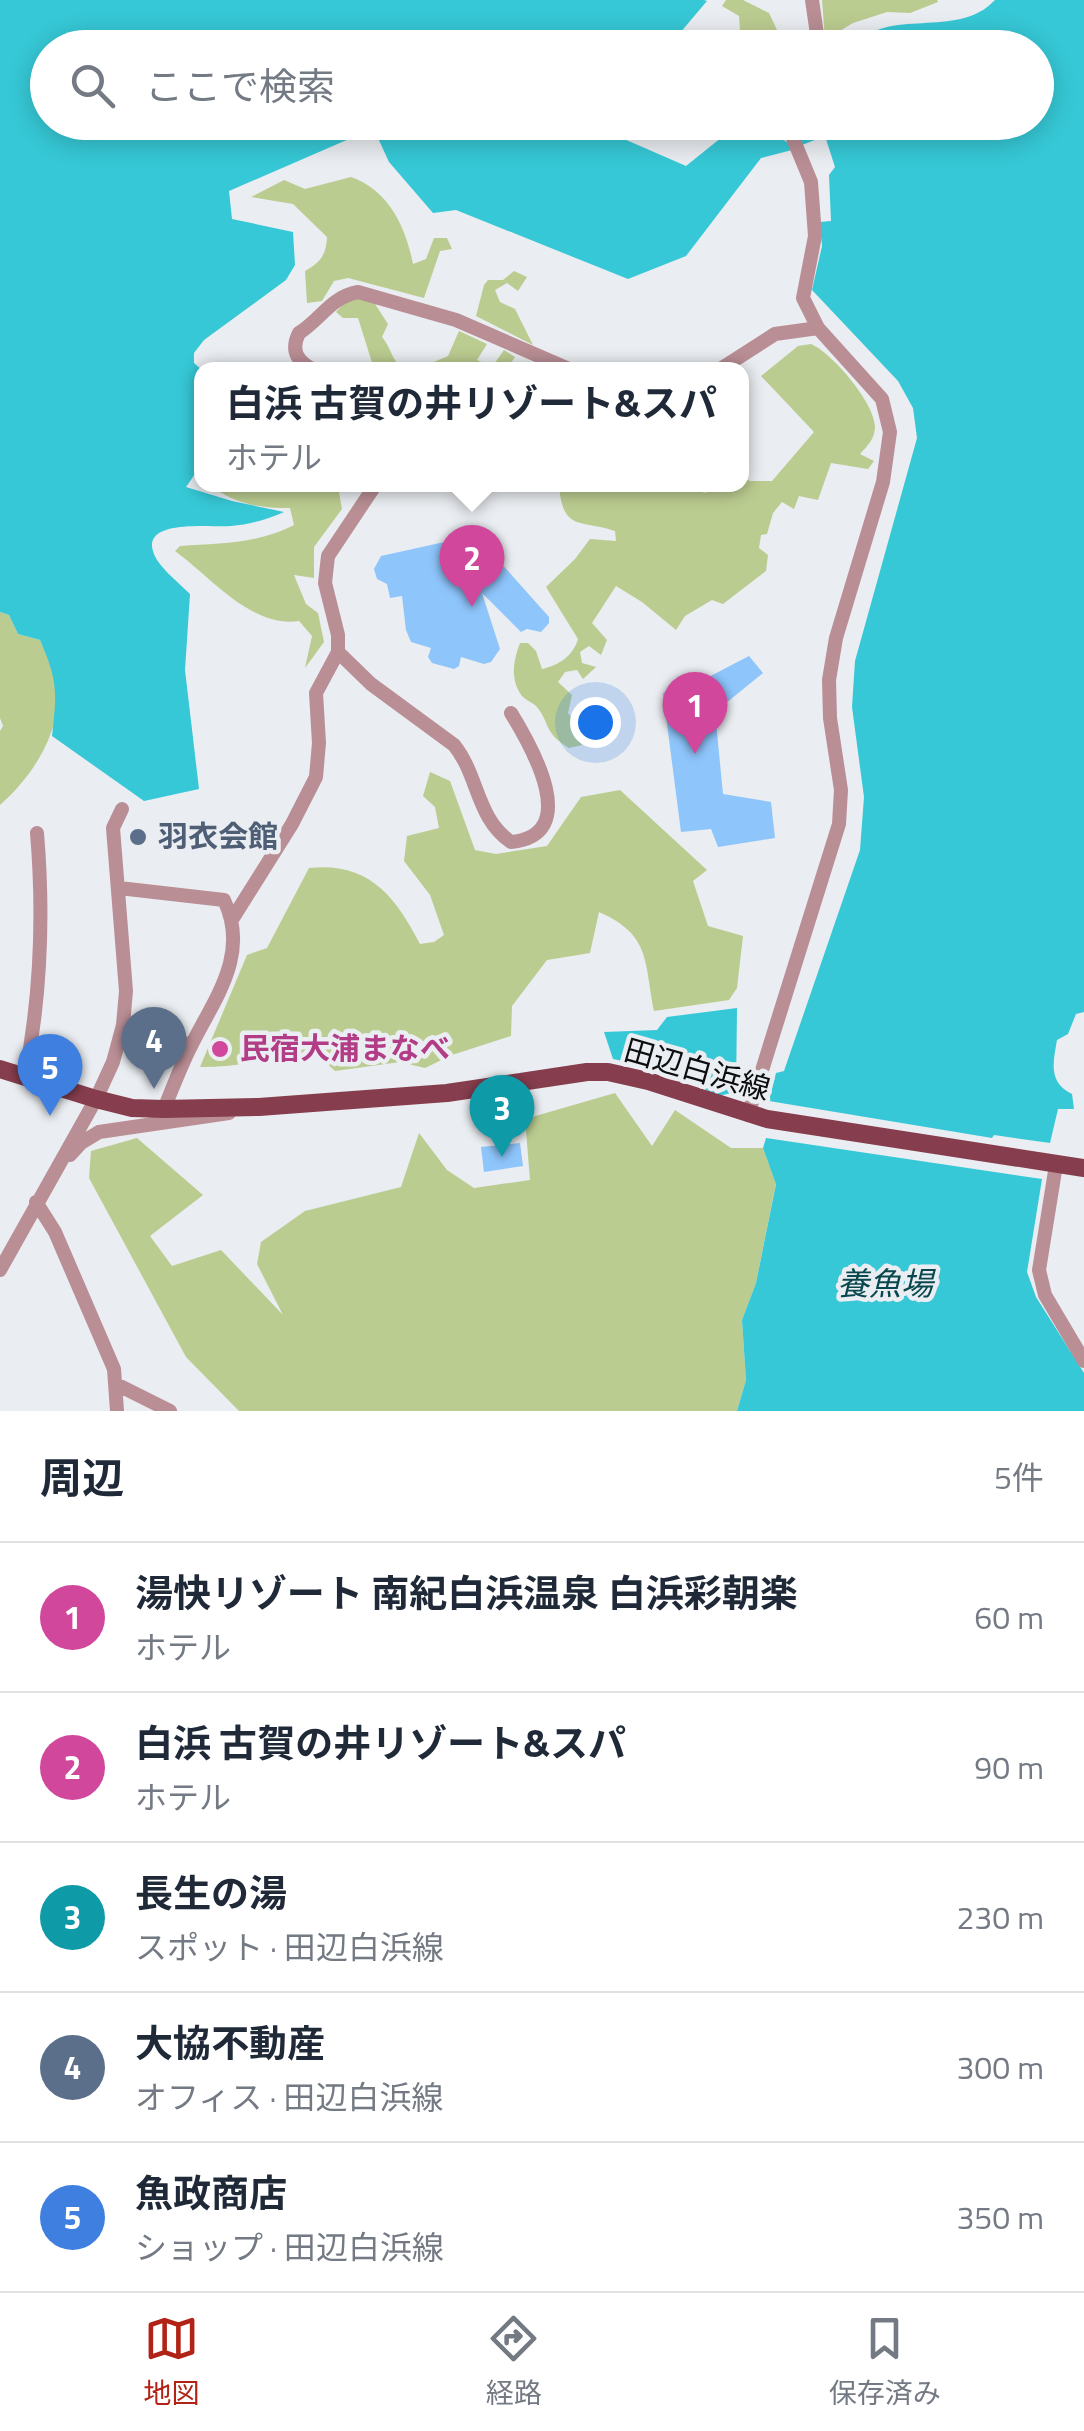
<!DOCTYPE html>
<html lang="ja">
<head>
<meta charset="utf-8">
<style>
	body { margin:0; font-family:"Titillium Web","Noto Sans JP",sans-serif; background:#f6f6f7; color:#1f2937 }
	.you { position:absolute; left:595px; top:722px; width:35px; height:35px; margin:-25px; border:8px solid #fff; border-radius:50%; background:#1a73e8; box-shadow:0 0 0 15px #1a73e833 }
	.badge { display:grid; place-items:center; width:65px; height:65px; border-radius:50%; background:#b12316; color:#fff; font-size:32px; font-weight:700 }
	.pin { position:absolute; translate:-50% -82px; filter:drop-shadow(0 2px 5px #0008) }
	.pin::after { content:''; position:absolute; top:52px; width:35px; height:30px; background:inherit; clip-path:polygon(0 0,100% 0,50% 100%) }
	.popup { position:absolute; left:194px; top:362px; width:555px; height:130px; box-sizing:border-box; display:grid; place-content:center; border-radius:20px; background:#fff; filter:drop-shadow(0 2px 8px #0005); font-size:32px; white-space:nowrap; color:#747a83 }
	.popup b { font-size:38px; color:#1f2937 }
	.popup::after { content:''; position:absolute; left:50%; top:100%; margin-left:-20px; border:20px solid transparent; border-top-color:#fff }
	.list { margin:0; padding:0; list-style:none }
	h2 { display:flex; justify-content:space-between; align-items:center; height:130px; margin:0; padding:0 40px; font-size:42px }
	h2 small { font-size:32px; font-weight:400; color:#747a83 }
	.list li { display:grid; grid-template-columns:65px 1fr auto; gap:30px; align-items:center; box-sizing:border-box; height:150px; padding:0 40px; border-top:2px solid #e0e1e3 }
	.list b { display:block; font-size:38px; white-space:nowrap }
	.list p { margin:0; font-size:32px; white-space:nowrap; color:#747a83 }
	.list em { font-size:32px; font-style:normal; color:#747a83 }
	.icon { flex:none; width:55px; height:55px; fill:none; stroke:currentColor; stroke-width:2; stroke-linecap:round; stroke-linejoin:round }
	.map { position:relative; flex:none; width:1084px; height:1411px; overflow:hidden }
	.search { position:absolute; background:#fff; box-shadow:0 5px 25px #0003; left:30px; right:30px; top:30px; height:110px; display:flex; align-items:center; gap:25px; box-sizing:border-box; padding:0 35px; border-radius:55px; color:#747a83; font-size:38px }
	.sheet { height:880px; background:#fff }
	nav { display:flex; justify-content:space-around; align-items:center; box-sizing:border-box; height:140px; border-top:2px solid #e0e1e3; background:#fff; font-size:28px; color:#747a83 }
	nav a { display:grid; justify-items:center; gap:5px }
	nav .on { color:#b12316 }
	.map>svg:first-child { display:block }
</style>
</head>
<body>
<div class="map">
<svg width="1084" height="1411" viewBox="0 0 1084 1411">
	<rect width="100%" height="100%" fill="#eaedf1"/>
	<path fill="#bbcc90" d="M726,0h17l26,13 16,34h-53l8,-17 -1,-14 -17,-10z
		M822,0h115l1,2 -28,11 -23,-1 -34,11 -28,17z
		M351,177c38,13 55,51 62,87l13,-5 8,-21h13l5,11 -12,2 -16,47 -76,-20 -14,3 -12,20 -15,2 -2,-32c16,-9 21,-16 22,-34l-34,-33 -42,-7 33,-17 21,9z
		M514,271l13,6 -9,14 -11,-8 -12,7 5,12 15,7 18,36 -57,-29 8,-31 4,-5h15z
		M360,298l15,6 13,20 -6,13c10,12 9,24 23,32h-31l-16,-51h-15l-7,-6 8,-9z
		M459,331l28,13 -10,16 15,7 12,-17 11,7 -8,12h-90l31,-13z
		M811,344c21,9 63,58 64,82 0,13 -7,19 -15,28l14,7 -6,8 -37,-6 -13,37 -19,-4 -5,13 -12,-7 -9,11 -6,21 -6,1 -2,13 9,7 -2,16 -43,33 -11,-4 -27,16 -9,14 -34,-28 -26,-16 -24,37 15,17 -6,15 -12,-9 -9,6 2,11 14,4 -13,12 -6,-9 -12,2 -7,10 14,13 -4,18 17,20 -3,12 -13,3c-27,-16 -18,-26 -34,-43 -4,-3 -9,-5 -13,-9 -12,-16 -9,-35 -2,-53h8l8,8 6,18c17,-4 31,-13 36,-30l-32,-52 29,-28 15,-20 26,2 -1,-10c-36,-12 -52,1 -56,-46h42l21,7 26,-5 10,5 34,-7 12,8 13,-4 2,-4 23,-1v-7l8,4h22l42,-49 -53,-56 37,-30z
		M248,484l90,3 4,22 -28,38v31l-20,-3 12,29 12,9 6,29 -19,26 7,-32 -13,-15c-48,7 -88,-44 -124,-70l5,-5c41,-3 77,-2 114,-21l-4,-17c-29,0 -52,-3 -76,-20l2,-3z
		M0,612l9,3 9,19 22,6c5,12 13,24 15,37 11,49 -20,97 -55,128v-74l3,-5 -3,-8z
		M430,772l20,9 25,69 21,4 51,-8 34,-49 39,-7 87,80 -14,11 15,45 35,10 -6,52 -8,12 -75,11c-10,-50 -3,-76 -55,-99l-9,41 -43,7 -35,46 -1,30 -59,19 -27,13 -25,-6 -65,9 -17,-16c-41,2 -77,12 -118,12l47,-112 20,-7 42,-80c60,-6 86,28 111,76l14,-2 10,-7 -14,-40 -26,-34 3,-25 32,-8 -4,-21 -12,-11z
		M615,1093l37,53 23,-36 56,38h32l13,35 -20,100 -14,37 4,60 -9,31h-498l-53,-54 -97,-179 2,-27 46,-13 66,57 -53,41 22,30 49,-16 62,65 -26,-51 4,-22 44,-31 96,-24 18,-54 28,37 27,18 56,-8 -5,-61z"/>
	<path fill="#36c8d6" d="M0,0h704l3,1 -39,46 -620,1v74h537l101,44 41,-33 49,3 13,7 3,7 -31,8 -75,98 -58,23 -172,-69 -23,3 -44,-51 -12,-26 -28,3 -120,52 3,28 61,13 2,33 -9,15 -82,60 -10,13v10l8,7v101l-7,3 -9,13 46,14 52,11c-16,7 -35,13 -53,14 -18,2 -100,-10 -74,34 8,12 23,24 33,34l-5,76 14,119 -55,12 -92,-65c5,-44 6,-55 -12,-96l-22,-6 -9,-19 -9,-3z
		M995,0h89v1012l-8,2 -8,20 -11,6c-4,23 -9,42 15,54l2,15h-16l-8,34 -56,-8 -2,3 -223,-37 7,-28 8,-2 76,-221 4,-53 -12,-90 3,-46 62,-223 -4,-30 -15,-27 -86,-91 10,-44 -2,-24 11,-1 -2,-46 6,-8 -10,-31 -23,9 -3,-7 3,-15 234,-1v-74l-181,-1c31,-42 102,-6 140,-47z
		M737,1008l-1,84 -18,4 -47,-25 -58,-12 -9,-27 53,-2 10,-13z
		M766,1138l276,41 -15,93 9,25 48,76v38h-347l9,-31 -4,-60 14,-37 20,-99 -13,-36z"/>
	<path fill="#8ec5fb" d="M467,537l15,5 67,75v6l-8,9 -14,-3 -6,3 -39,-39 18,56 -9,13 -7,2 -23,-7 -2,9 -5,3 -22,-6 -4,-6 3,-9 -20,-6 -5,-12 -4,-34 -12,2 -3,-14 -10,-5 -3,-10 7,-13z
		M749,656l14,17 -48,39 8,82 48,8 4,36 -57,9 -7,-18 -30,3 -18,-139 36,-11z
		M520,1143l3,23 -39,6 -3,-25z"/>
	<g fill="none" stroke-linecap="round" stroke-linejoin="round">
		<path stroke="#b98e95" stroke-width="14" d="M812,0l7,48
			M314,370c-16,-8 -24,-19 -15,-37 22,-14 32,-36 59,-41l98,28 115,50
			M719,370l56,-36 43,-6
			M338,652l33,32 83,61c25,31 22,73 57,97 71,-7 22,-93 0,-129
			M119,888l105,12c26,54 -9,98 -32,144 -11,21 -19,43 -28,65
			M233,918l59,-94 24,-47 3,-34 -3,-50 22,-41v-17l-13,-52 3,-27 48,-72
			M123,1025l68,20
			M25,1077c16,-82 19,-161 12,-244
			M748,1115l91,-291 2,-34 -11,-72 -1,-38 7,-42 47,-156 7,-50 -8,-33 -64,-71 -15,-30 12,-62 -4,-54 -21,-51 3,-9
			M70,1155l11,-12 18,-11 130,-19
			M1056,1165l-17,105 6,25 39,66
			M36,1202l19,30 59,137 3,42
			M0,1270l96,-171 17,-37 10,-37 3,-34 -13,-163 9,-19
			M116,1384l54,27"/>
		<path stroke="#863d4e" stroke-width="18" d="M0,1069l96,30 36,9 32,1 95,-2 188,-14 140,-21h21l40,9 119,38 317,49"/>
	</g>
	<circle fill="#5c6f8a" stroke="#eaedf1" stroke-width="4" cx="138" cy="837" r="10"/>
	<circle fill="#d1479c" stroke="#eaedf1" stroke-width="4" cx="220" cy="1049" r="10"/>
	<g text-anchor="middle" stroke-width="9" stroke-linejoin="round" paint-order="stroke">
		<g font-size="30" font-weight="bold" fill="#4e5e75" stroke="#eaedf1" text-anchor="start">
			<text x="158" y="847">羽衣会館</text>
		</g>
		<g font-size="30" font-weight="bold" fill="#b23c85" stroke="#eaedf1" text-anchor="start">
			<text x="240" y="1059">民宿大浦まなべ</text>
		</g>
		<g font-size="30" fill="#0c0d0e" stroke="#eaedf1">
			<text transform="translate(697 1070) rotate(16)" y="10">田辺白浜線</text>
		</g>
		<g font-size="32" font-style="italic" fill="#08484e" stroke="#eaedf1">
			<text x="885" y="1295">養魚場</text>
		</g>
	</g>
</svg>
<div class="you"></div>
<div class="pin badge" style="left:695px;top:754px;background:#d1479c">1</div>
<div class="pin badge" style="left:472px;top:607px;background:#d1479c">2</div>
<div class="popup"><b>白浜 古賀の井リゾート&amp;スパ</b>ホテル</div>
<div class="pin badge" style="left:502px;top:1157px;background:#0f9aa8">3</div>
<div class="pin badge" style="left:154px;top:1089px;background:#5c6f8a">4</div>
<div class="pin badge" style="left:50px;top:1116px;background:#3f7fe0">5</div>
<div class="search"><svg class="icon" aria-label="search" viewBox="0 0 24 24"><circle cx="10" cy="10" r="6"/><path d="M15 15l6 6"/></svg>ここで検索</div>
</div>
<section class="sheet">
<h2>周辺<small>5件</small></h2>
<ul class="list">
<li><span class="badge" style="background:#d1479c">1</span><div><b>湯快リゾート 南紀白浜温泉 白浜彩朝楽</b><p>ホテル</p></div><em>60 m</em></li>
<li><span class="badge" style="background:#d1479c">2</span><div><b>白浜 古賀の井リゾート&amp;スパ</b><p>ホテル</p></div><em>90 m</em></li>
<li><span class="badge" style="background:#0f9aa8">3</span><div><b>長生の湯</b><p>スポット · 田辺白浜線</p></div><em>230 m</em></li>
<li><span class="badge" style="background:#5c6f8a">4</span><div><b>大協不動産</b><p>オフィス · 田辺白浜線</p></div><em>300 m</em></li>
<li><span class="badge" style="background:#3f7fe0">5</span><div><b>魚政商店</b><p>ショップ · 田辺白浜線</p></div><em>350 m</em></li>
</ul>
</section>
<nav>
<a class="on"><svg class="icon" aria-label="map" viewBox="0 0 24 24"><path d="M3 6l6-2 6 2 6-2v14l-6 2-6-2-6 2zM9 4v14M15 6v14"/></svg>地図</a>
<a><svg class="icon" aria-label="directions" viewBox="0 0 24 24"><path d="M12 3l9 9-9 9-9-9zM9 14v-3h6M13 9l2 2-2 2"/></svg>経路</a>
<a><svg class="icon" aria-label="saved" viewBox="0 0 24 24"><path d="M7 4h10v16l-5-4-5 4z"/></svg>保存済み</a>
</nav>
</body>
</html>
